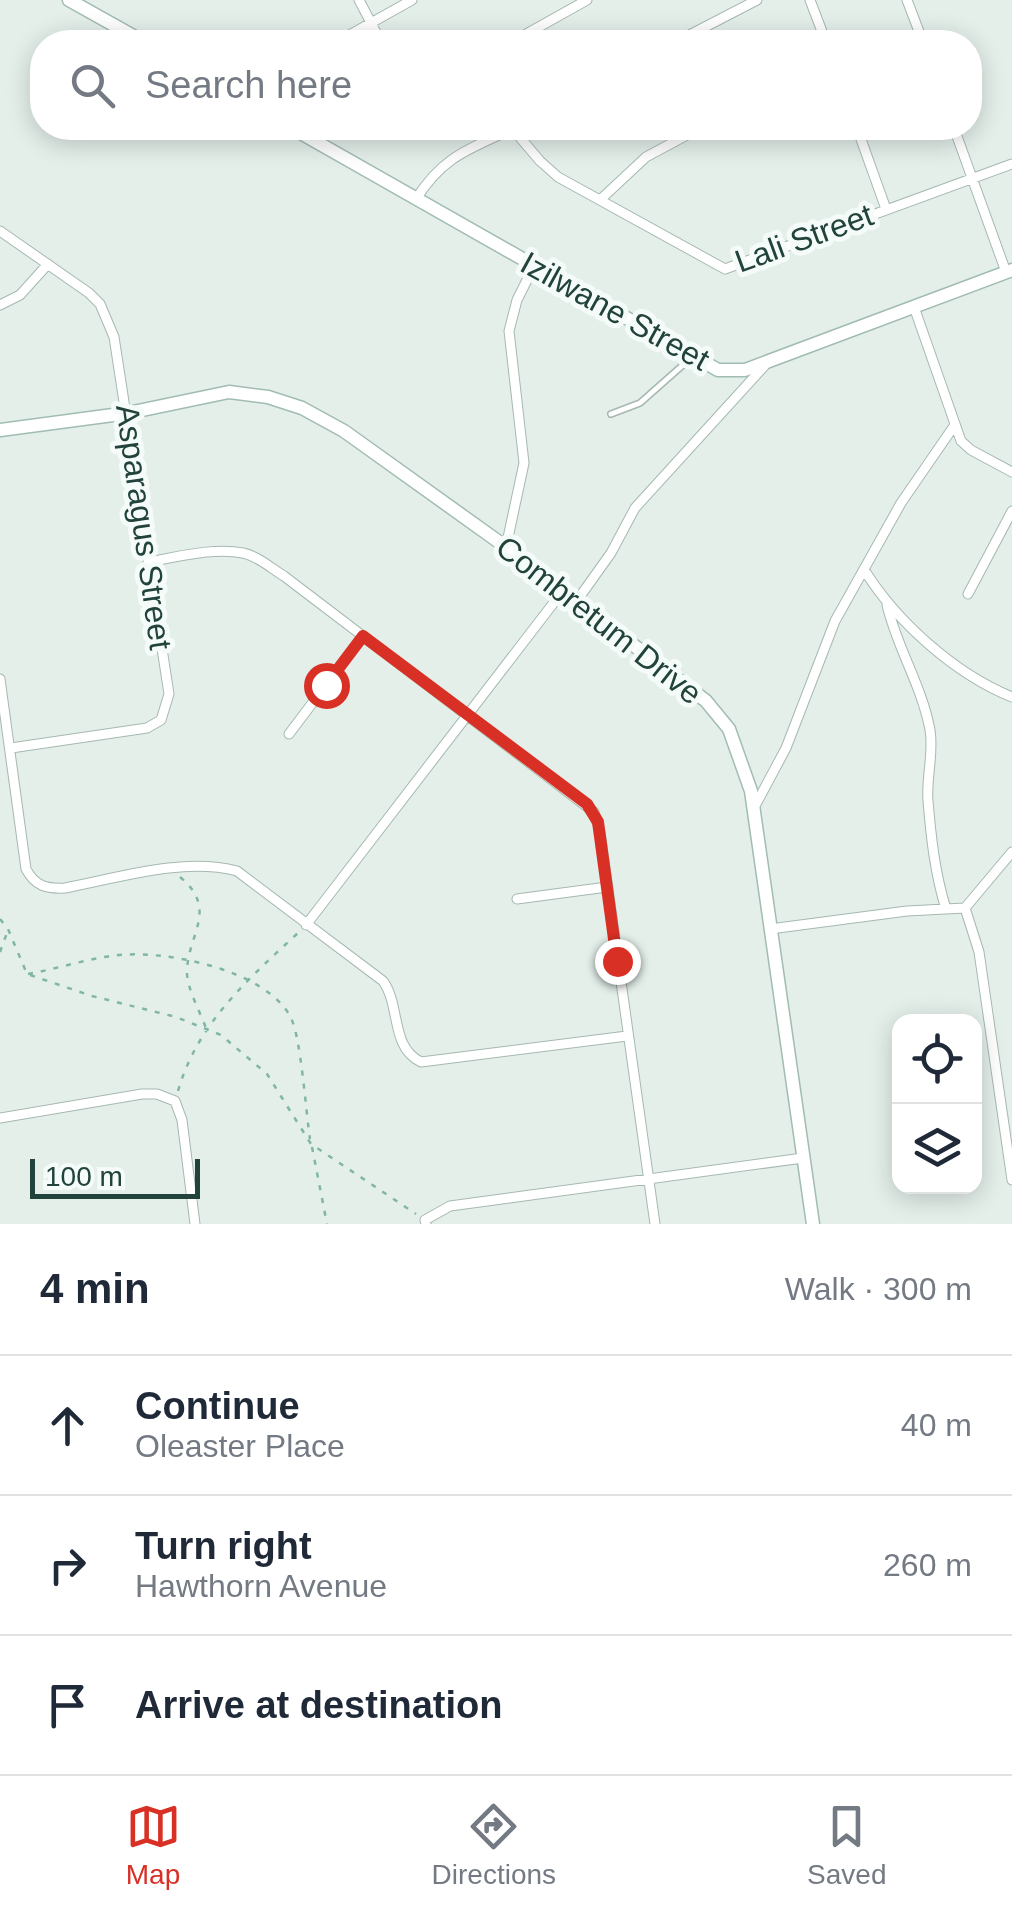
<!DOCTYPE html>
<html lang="en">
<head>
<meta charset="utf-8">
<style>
	body { margin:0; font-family:Helvetica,sans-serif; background:#f6f6f7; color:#1f2937 }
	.controls { position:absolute; right:30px; bottom:30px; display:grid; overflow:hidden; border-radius:20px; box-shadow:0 5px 25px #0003 }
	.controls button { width:90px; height:90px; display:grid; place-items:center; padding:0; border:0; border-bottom:2px solid #e0e1e3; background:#fff; color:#1f2937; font:50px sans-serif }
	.scale { position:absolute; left:30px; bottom:25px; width:170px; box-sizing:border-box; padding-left:10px; border:5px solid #21433b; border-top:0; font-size:28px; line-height:35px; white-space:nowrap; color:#21433b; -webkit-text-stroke:8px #f5fbf8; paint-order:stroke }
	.stop { position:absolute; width:30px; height:30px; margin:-22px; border:8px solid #d93025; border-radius:50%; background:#fff }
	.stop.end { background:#d93025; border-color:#fff; box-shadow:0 2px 10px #0008 }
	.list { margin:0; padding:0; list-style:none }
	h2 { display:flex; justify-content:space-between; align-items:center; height:130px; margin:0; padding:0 40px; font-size:42px }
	h2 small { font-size:32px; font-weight:400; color:#747a83 }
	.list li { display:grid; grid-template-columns:65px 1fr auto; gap:30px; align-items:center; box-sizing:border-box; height:140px; padding:0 40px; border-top:2px solid #e0e1e3 }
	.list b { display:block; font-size:38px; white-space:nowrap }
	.list p { margin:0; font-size:32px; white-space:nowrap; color:#747a83 }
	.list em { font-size:32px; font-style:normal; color:#747a83 }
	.icon { flex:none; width:55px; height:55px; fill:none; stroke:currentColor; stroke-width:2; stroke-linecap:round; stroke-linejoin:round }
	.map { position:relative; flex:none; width:1012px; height:1224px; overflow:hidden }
	.search { position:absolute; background:#fff; box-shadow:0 5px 25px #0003; left:30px; right:30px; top:30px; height:110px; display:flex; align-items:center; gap:25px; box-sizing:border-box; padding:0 35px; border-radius:40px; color:#747a83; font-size:38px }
	.sheet { height:550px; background:#fff }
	nav { display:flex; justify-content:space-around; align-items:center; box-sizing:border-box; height:140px; border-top:2px solid #e0e1e3; background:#fff; font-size:28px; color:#747a83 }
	nav a { display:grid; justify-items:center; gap:5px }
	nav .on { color:#d93025 }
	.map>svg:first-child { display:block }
</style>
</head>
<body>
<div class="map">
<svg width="1012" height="1224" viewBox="0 0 1012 1224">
	<rect width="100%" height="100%" fill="#e4efea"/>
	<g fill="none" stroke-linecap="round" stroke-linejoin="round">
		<g stroke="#a6b8b2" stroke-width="8">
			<path id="lane" d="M611,414l29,-11 52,-46"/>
		</g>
		<g stroke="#a6b8b2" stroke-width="11">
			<path id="street" d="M359,0l22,42
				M810,0l16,42
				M907,0l16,42
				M337,42l75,-42
				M512,42l75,-42
				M676,42l81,-42
				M512,128l28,33 18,16 167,92 287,-105
				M857,128l29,81
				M954,128l52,144
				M416,199c28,-44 54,-50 98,-71
				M600,200l46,-43 54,-29
				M0,231l89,62 11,11 14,33 55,357 -8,26 -14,8 -136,20
				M0,305l20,-10 28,-31
				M914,307l47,134 10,9 41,22
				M506,547l18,-84 -15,-132 8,-31 17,-34
				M148,562c30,-5 66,-15 95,-9 15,3 29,16 41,23l310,236 6,20 55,392
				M865,571c32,51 90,103 147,126
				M968,594l44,-83
				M576,602l35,-49 24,-45 132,-145
				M887,605c10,43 35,81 43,125 4,23 -4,48 -2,71 3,36 7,73 18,108
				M0,679l26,190c9,17 20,20 39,19 53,-10 118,-31 172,-17l146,110c18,25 7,66 38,81l206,-26
				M289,734l74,-98
				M755,806l31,-58 49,-127 66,-118 53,-77
				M517,899l90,-12
				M965,908l14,44 33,228
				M306,925l256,-333
				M770,929l137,-18 58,-3 47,-56
				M0,1118l142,-24h15l18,7 7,19 13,104
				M426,1224l-1,-4 25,-14 353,-48"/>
		</g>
		<g stroke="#a1bcb3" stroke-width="15">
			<path id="secondary" d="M69,0l75,42
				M292,128l426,242h27l267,-100
				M0,430l128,-17 101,-21 39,5 34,11 42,23 162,116 200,154 23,28 22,62 62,433"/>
		</g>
		<path stroke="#81b6a7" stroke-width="2.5" stroke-dasharray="5 8" stroke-linecap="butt" d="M180,877c40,33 6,59 7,97 1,16 13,38 19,54
			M0,919l8,10 19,45 65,22 84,21 45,18 46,39 44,70 105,70
			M0,952l8,-22
			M28,974c28,-5 55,-14 83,-18 49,-8 156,13 180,62 10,20 15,95 19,121
			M178,1091c19,-67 70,-112 120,-158
			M312,1147l15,77"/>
		<use href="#lane" stroke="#fff" stroke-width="5"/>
		<use href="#street" stroke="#fff" stroke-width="9"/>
		<use href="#secondary" stroke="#fff" stroke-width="12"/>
	</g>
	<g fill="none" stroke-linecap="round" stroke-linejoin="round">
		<path stroke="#d93025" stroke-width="12" d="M326,685l37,-49 224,168 11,18 19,139"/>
	</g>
	<g text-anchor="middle" stroke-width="10" stroke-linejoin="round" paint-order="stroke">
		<g font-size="32" fill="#21433b" stroke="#f5fbf8">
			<text transform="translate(804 238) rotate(-20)" y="11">Lali Street</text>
			<text transform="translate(615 311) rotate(29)" y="11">Izilwane Street</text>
			<text transform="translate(144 527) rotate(82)" y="11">Asparagus Street</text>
			<text transform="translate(599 620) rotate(38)" y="11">Combretum Drive</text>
		</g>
	</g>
</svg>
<div class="controls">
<button><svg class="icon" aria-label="locate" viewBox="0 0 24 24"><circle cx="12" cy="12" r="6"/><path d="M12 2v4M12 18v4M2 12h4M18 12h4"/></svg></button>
<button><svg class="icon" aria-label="layers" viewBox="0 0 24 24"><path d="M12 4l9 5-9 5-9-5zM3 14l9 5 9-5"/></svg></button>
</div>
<div class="scale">100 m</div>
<div class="stop" style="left:326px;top:685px"></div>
<div class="stop end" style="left:617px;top:961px"></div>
<div class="search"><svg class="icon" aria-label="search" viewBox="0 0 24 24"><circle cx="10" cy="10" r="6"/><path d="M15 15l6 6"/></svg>Search here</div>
</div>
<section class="sheet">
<h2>4 min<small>Walk · 300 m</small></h2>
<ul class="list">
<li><svg class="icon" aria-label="ahead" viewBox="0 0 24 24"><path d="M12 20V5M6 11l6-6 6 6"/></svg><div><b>Continue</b><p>Oleaster Place</p></div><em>40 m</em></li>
<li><svg class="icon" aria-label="right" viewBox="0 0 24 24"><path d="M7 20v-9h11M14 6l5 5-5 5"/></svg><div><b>Turn right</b><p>Hawthorn Avenue</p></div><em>260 m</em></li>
<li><svg class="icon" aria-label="arrive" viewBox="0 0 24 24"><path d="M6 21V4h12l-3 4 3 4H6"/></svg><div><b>Arrive at destination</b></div></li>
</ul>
</section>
<nav>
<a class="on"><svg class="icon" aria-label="map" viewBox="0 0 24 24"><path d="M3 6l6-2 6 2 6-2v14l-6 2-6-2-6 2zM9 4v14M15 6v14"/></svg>Map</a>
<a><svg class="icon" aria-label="directions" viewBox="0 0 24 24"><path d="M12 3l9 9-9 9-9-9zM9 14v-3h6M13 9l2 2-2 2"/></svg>Directions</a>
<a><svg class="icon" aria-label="saved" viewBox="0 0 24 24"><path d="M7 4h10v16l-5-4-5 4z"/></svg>Saved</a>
</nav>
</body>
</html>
